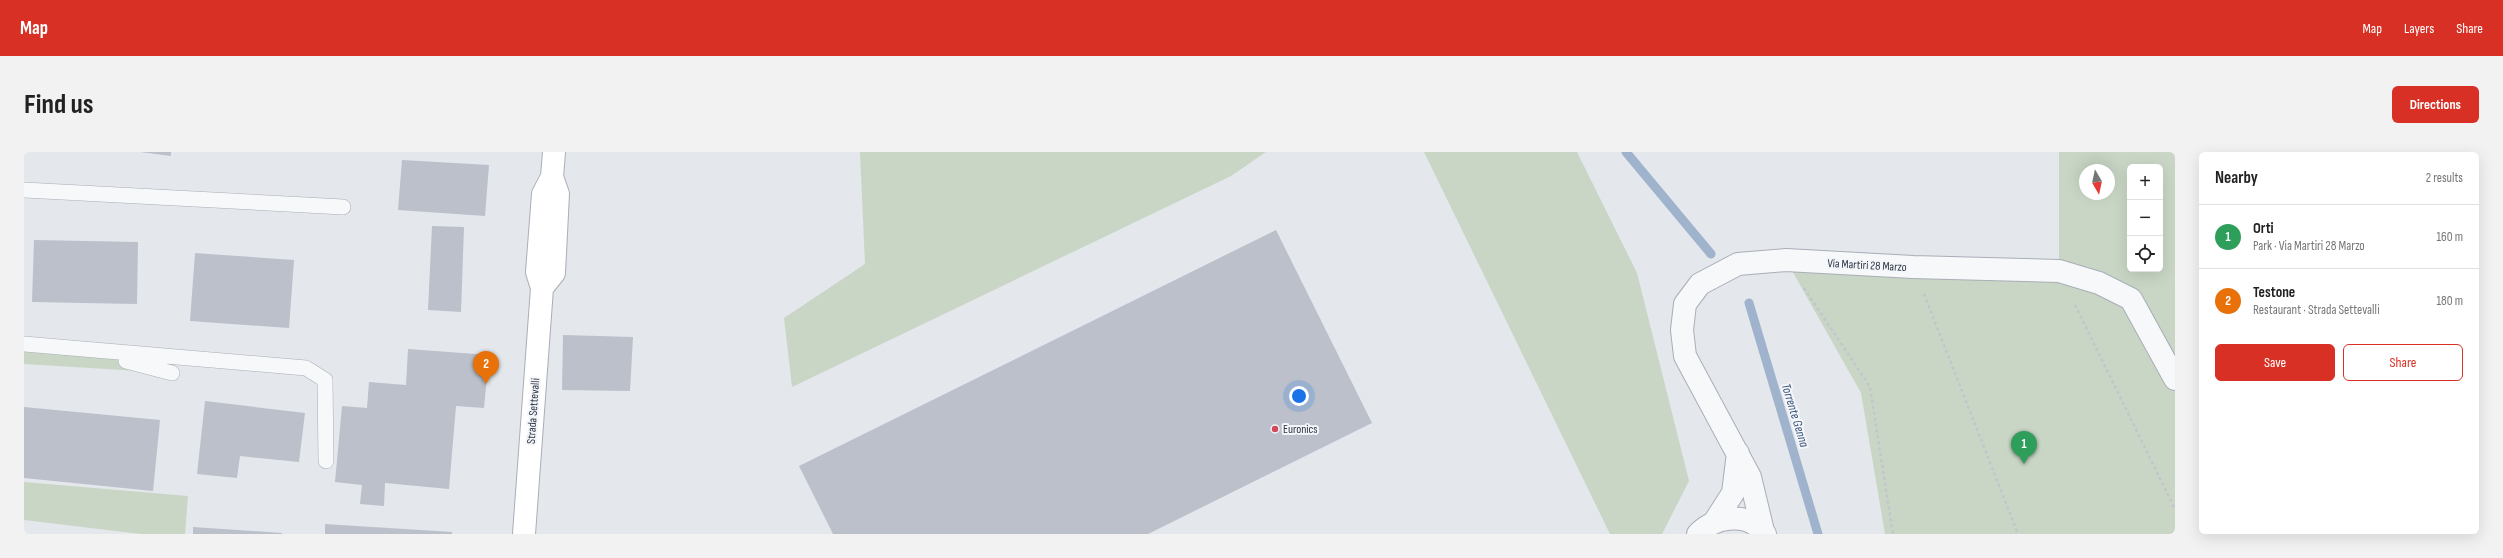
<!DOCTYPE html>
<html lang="en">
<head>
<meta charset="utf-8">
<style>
	body { margin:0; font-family:"Sofia Sans Condensed",sans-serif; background:#f2f2f2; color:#222 }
	.controls { position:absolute; right:12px; top:12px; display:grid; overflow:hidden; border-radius:6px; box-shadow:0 4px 16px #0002 }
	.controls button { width:36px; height:36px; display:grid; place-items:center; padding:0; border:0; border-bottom:1px solid #e0e0e0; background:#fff; color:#222; font:20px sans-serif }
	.compass { position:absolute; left:2055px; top:12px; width:36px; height:36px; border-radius:50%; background:#fff; box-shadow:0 4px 16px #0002; rotate:171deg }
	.you { position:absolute; left:1275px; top:244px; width:14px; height:14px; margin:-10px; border:3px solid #fff; border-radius:50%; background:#1a73e8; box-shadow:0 0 0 6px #1a73e833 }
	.badge { display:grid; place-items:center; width:26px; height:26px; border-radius:50%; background:#d93025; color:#fff; font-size:13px; font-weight:700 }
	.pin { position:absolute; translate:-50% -33px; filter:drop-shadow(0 1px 2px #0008) }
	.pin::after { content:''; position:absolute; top:21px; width:14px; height:12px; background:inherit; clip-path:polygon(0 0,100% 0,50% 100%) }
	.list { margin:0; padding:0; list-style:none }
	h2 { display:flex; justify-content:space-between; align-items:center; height:52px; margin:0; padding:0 16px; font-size:17px }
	h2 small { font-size:13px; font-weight:400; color:#767676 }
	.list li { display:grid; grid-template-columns:26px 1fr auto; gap:12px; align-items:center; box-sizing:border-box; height:64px; padding:0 16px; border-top:1px solid #e0e0e0 }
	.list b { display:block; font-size:15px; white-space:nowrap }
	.list p { margin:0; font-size:13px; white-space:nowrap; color:#767676 }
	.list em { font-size:13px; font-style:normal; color:#767676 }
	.actions { display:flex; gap:8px; padding:12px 16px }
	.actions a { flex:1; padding:9px 0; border:1px solid #d93025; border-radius:6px; text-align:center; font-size:14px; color:#d93025 }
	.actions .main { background:#d93025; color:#fff }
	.icon { flex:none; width:22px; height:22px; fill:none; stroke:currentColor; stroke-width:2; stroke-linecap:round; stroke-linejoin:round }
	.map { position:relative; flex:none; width:2151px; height:382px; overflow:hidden; border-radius:6px }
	header { display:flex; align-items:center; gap:24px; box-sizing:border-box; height:56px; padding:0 20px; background:#d93025; color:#fff }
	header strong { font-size:19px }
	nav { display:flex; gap:22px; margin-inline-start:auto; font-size:14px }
	.intro { display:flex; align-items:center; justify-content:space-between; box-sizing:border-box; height:96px; padding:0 24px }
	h1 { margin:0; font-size:28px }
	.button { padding:10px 18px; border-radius:6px; background:#d93025; color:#fff; font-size:14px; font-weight:700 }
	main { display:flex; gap:24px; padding:0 24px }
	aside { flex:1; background:#fff; border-radius:6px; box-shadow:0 4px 16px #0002 }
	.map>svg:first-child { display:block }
</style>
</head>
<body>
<header>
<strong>Map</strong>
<nav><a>Map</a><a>Layers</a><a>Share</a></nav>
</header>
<div class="intro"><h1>Find us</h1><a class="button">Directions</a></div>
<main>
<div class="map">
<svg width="2151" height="382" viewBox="0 0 2151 382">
	<rect width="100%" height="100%" fill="#e4e7ec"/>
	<path fill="#c9d6c5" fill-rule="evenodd" d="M836,0h406l-35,24 -439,211 -8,-69 81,-54z
		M1400,0h153l60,121 52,208 -27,53h-52z
		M2035,0h116v382h-290l-24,-141 -75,-133 273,11zM2106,15h30v102h-30zM2061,18h24v24h-24z
		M0,199l147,7 1,15 -148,-9z
		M0,330l164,14 -3,38h-44l-117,-14z"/>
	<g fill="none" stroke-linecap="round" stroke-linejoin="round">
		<path stroke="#9fb4cc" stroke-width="9" d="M1602,0l85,102
			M1725,151l69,231"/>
	</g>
	<path fill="#bbc0ca" d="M116,0h31v4z
		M378,8l87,5 -4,51 -87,-6z
		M408,74l32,1 -3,85 -33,-2z
		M1252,78l96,193 -224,111h-315l-34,-68z
		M10,88l104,2 -1,62 -105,-2z
		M171,101l99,7 -5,68 -99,-7z
		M539,183l70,2 -3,54 -68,-1z
		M384,197l81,6 -5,53 -28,-2 -7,83 -64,-6 -1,23 -24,-2 2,-19 -27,-3 7,-76 25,2 2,-26 37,3z
		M181,249l100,12 -6,49 -59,-6 -3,22 -40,-4z
		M0,255l136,13 -7,71 -129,-13z
		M301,372l127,8v2h-127z
		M169,375l89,6v1h-89z"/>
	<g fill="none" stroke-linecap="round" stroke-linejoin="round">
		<g stroke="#a9aeb7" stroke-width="16">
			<path id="lane" d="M0,38l319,17
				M0,192l282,24 19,12 1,81
				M102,209l46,12"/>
		</g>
		<g stroke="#a9aeb7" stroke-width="24">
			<path id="street" d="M1691,369l18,-28 5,-40
				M1739,379l-13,-54 -65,-121 -3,-26 3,-26 15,-20 38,-20 48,-4 127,7 146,4 40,12 32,16 44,80
				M1674,382c17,-18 51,-23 67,0"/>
		</g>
		<g stroke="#a9aeb7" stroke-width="24">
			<path id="secondary" d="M518,136l12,-15 4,-79 -6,-17 2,-25
				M500,382l18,-246 -5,-16 6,-78 9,-17"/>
		</g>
		<path stroke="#c2c5cb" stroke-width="2.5" stroke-dasharray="3 3" stroke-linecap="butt" d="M1780,136l66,99 23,147
			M1900,142l94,240
			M2051,153l100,204"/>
		<use href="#lane" stroke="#f7f8fa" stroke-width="15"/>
		<use href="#street" stroke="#f7f8fa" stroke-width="22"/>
		<use href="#secondary" stroke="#fff" stroke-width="22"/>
	</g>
	<circle fill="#d1495b" stroke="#f4f6f9" stroke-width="1.5" cx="1251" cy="277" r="4"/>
	<g text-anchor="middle" stroke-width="4" stroke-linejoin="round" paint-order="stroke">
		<g font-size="12" fill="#2b3445" stroke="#f4f6f9">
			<text transform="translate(1843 113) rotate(3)" y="4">Via Martiri 28 Marzo</text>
			<text transform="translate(509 259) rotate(-86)" y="4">Strada Settevalli</text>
		</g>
		<g font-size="12" fill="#2b3445" stroke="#f4f6f9" text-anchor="start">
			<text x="1259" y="281">Euronics</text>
		</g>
		<g font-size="13" font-style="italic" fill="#34527a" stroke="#f4f6f9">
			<text transform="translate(1772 263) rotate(73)" y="5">Torrente Genna</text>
		</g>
	</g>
</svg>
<div class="controls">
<button>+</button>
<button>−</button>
<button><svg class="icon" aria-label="locate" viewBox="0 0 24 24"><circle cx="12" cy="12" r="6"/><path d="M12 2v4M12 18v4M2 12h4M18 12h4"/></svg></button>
</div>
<svg class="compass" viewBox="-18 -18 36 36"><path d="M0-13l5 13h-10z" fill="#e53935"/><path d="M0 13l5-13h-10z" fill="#767676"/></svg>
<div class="you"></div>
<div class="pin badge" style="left:2000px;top:312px;background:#2e9e5b">1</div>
<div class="pin badge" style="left:462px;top:232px;background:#e8710a">2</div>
</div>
<aside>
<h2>Nearby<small>2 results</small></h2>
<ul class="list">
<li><span class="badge" style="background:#2e9e5b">1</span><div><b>Orti</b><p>Park · Via Martiri 28 Marzo</p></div><em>160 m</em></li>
<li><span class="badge" style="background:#e8710a">2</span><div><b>Testone</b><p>Restaurant · Strada Settevalli</p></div><em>180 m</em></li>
</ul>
<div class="actions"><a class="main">Save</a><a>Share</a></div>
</aside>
</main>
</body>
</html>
